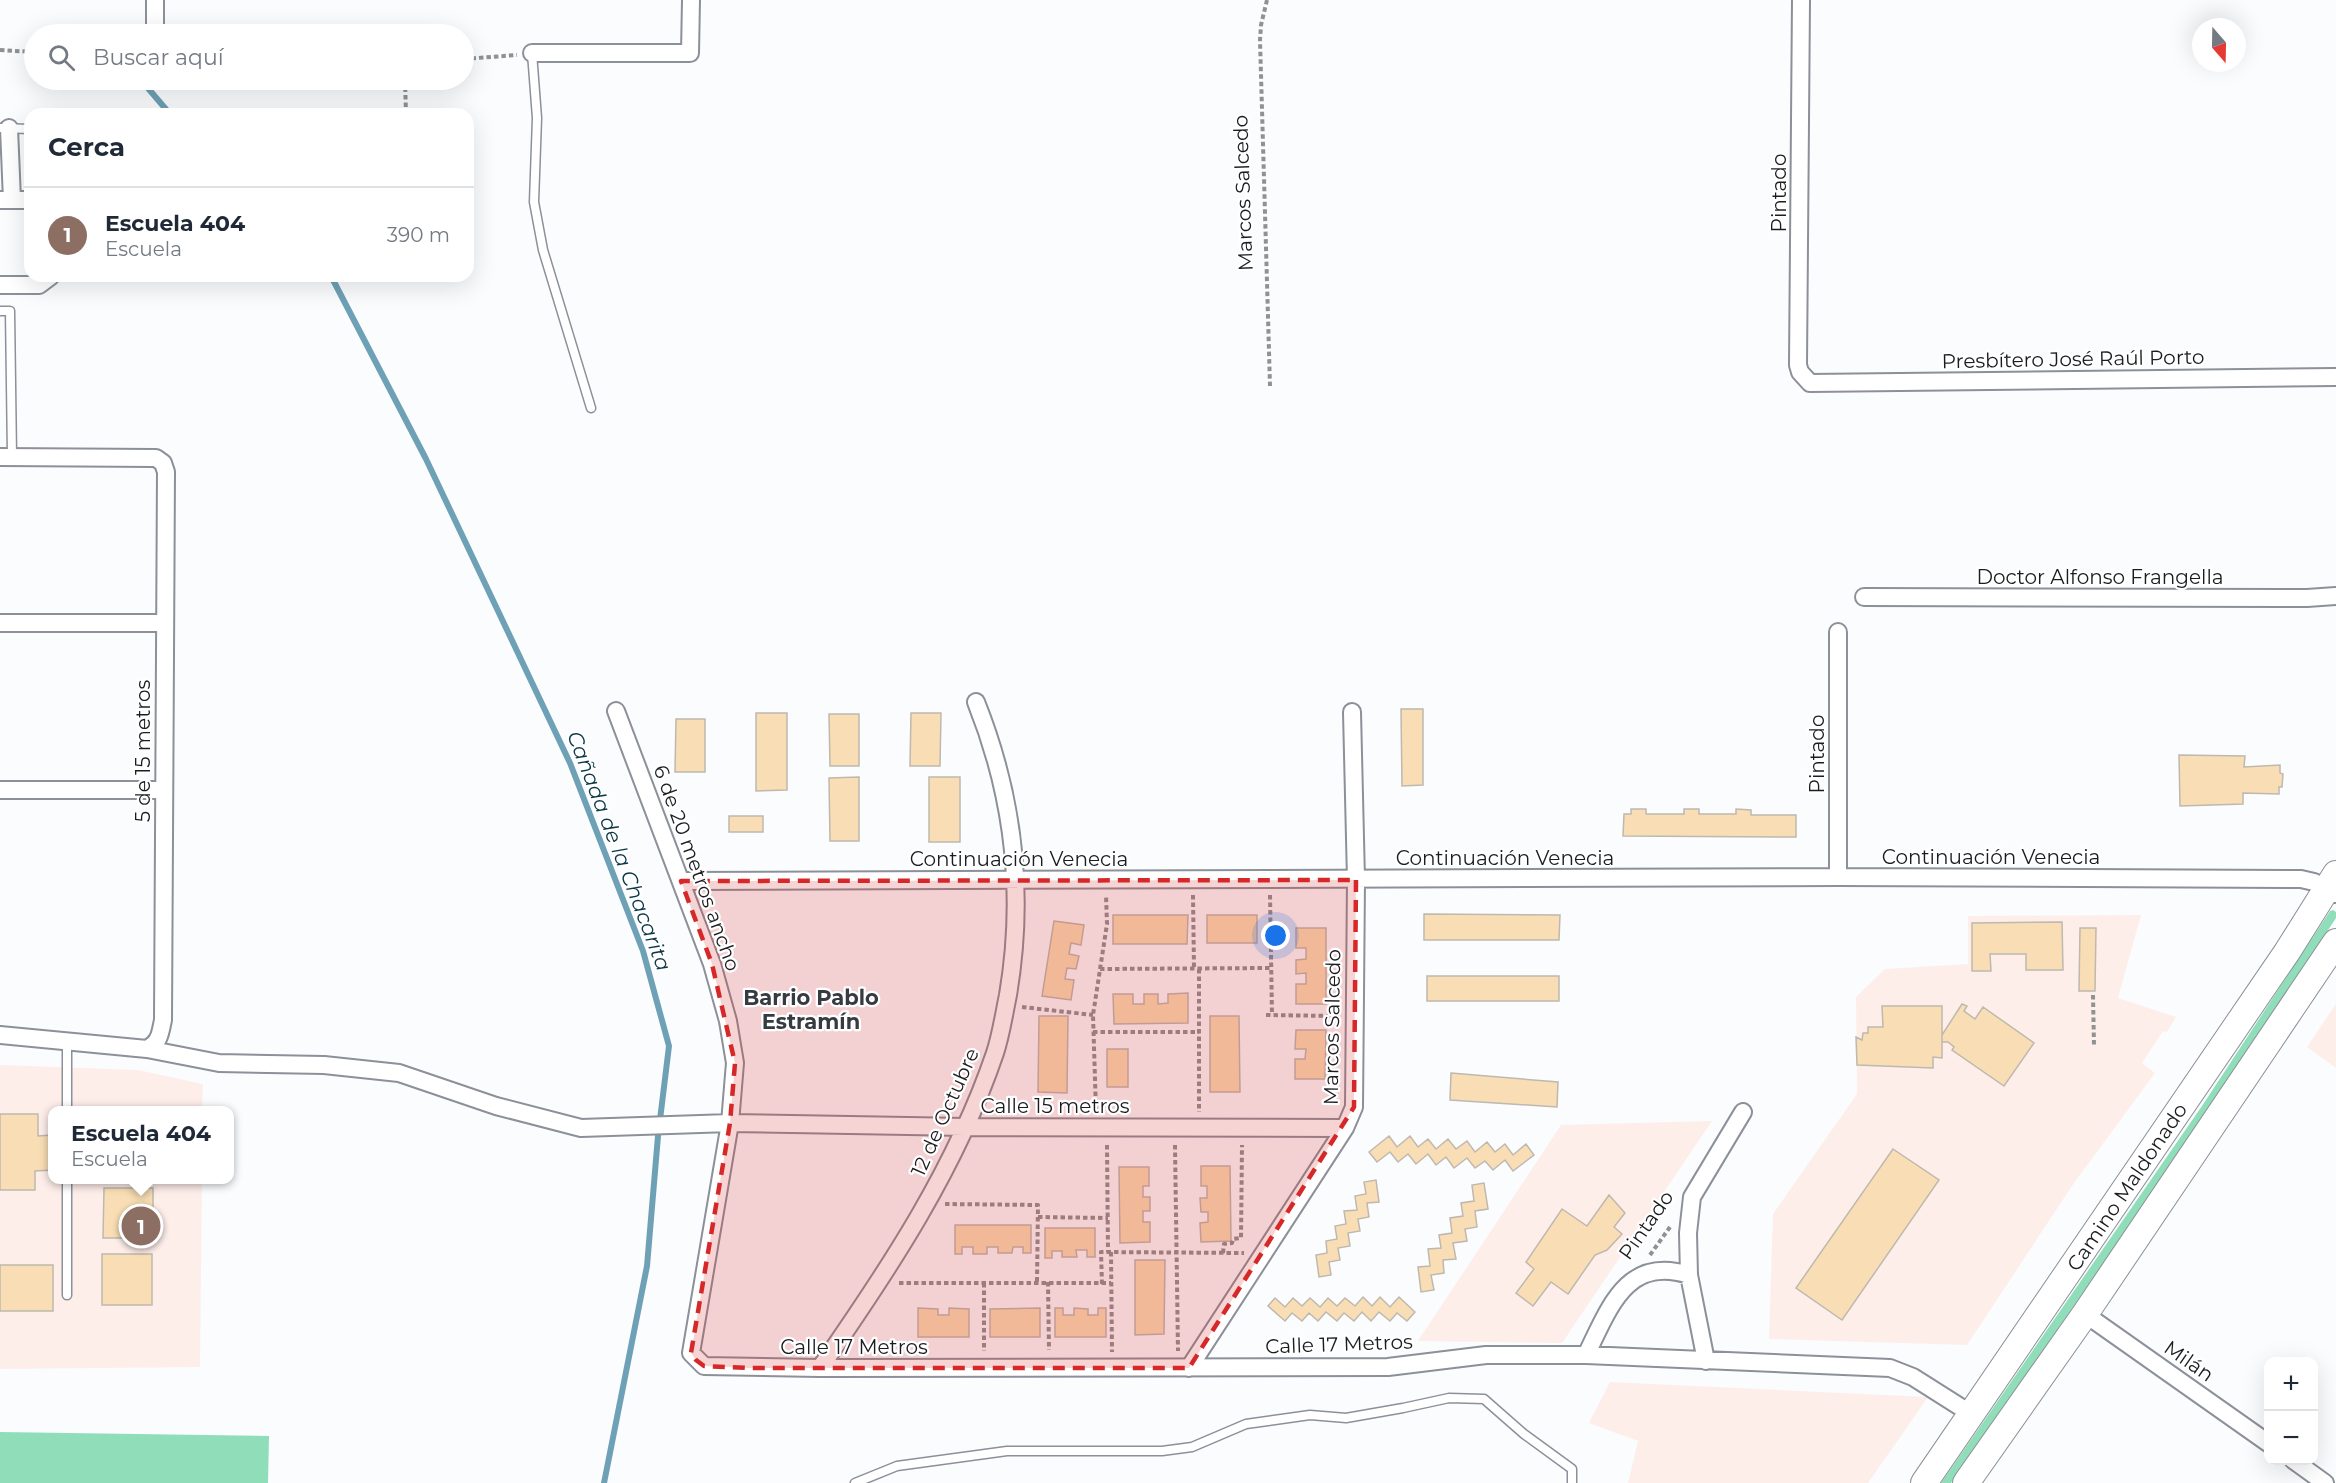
<!DOCTYPE html>
<html lang="es">
<head>
<meta charset="utf-8">
<style>
	body { margin:0; font-family:Montserrat,sans-serif; background:#f6f6f7; color:#1f2937 }
	.controls { position:absolute; right:18px; bottom:18px; display:grid; overflow:hidden; border-radius:12px; box-shadow:0 6px 24px #0002 }
	.controls button { width:54px; height:54px; display:grid; place-items:center; padding:0; border:0; border-bottom:2px solid #e0e1e3; background:#fff; color:#1f2937; font:30px sans-serif }
	.compass { position:absolute; left:2192px; top:18px; width:54px; height:54px; border-radius:50%; background:#fff; box-shadow:0 6px 24px #0002; rotate:160deg }
	.you { position:absolute; left:1276px; top:936px; width:21px; height:21px; margin:-15px; border:4px solid #fff; border-radius:50%; background:#1a73e8; box-shadow:0 0 0 9px #1a73e833 }
	.badge { display:grid; place-items:center; width:39px; height:39px; border-radius:50%; background:#0b8043; color:#fff; font-size:20px; font-weight:700 }
	.pin { position:absolute; translate:-50% -50%; border:3px solid #fff; box-shadow:0 2px 6px #0006 }
	.popup { position:absolute; left:48px; top:1106px; width:186px; height:78px; box-sizing:border-box; display:grid; place-content:center; border-radius:12px; background:#fff; filter:drop-shadow(0 2px 4px #0005); font-size:20px; white-space:nowrap; color:#747a83 }
	.popup b { font-size:22px; color:#1f2937 }
	.popup::after { content:''; position:absolute; left:50%; top:100%; margin-left:-12px; border:12px solid transparent; border-top-color:#fff }
	.list { margin:0; padding:0; list-style:none }
	h2 { display:flex; justify-content:space-between; align-items:center; height:78px; margin:0; padding:0 24px; font-size:26px }
	h2 small { font-size:20px; font-weight:400; color:#747a83 }
	.list li { display:grid; grid-template-columns:39px 1fr auto; gap:18px; align-items:center; box-sizing:border-box; height:96px; padding:0 24px; border-top:2px solid #e0e1e3 }
	.list b { display:block; font-size:22px; white-space:nowrap }
	.list p { margin:0; font-size:20px; white-space:nowrap; color:#747a83 }
	.list em { font-size:20px; font-style:normal; color:#747a83 }
	.icon { flex:none; width:33px; height:33px; fill:none; stroke:currentColor; stroke-width:2; stroke-linecap:round; stroke-linejoin:round }
	.map { position:relative; flex:none; width:2336px; height:1483px; overflow:hidden }
	.search { position:absolute; background:#fff; box-shadow:0 6px 24px #0002; left:24px; top:24px; width:450px; height:66px; display:flex; align-items:center; gap:15px; box-sizing:border-box; padding:0 21px; border-radius:33px; color:#747a83; font-size:22px }
	.panel { position:absolute; background:#fff; box-shadow:0 6px 24px #0002; left:24px; top:108px; width:450px; height:174px; border-radius:18px }
	.map>svg:first-child { display:block }
</style>
</head>
<body>
<div class="map">
<svg width="2336" height="1483" viewBox="0 0 2336 1483">
	<rect width="100%" height="100%" fill="#fbfcfe"/>
	<path fill="#feeeea" d="M2141,915l-23,83 58,19 -9,15 -4,-1 -21,32 13,10 -81,110 -107,162 -198,-6 4,-125 84,-120 -1,-97 29,-28 83,-5v-48z
		M2336,1004v64l-29,-21z
		M0,1065l138,5 65,14 -1,26h-150v70h150l-2,187 -200,2z
		M1712,1121l-150,222 -144,-2 143,-216z
		M1610,1382l318,15 -60,86h-240l10,-42 -49,-18z"/>
	<path fill="#8fdeb9" d="M2333,910l3,2v6l-123,187 -262,378h-10l261,-377 128,-195z
		M0,1432l269,4 -1,47h-268z"/>
	<g fill="none" stroke-linecap="round" stroke-linejoin="round">
		<path stroke="#6ea1b6" stroke-width="6" d="M141,80l29,34
			M331,276l95,183 144,304 73,188 26,95 -11,90 -11,130 -43,217"/>
	</g>
	<path fill="#f9deb5" stroke="#beb8af" stroke-width="1.5" d="M1401,709h22v76l-21,1z
		M756,713h31v77l-31,1z
		M911,713h30l-1,53h-30z
		M829,714h30v52h-29z
		M676,719h29v53h-30z
		M2179,755l66,1 -1,11 36,-2v8l3,1 -1,13h-3v7l-36,-1v11l-63,2z
		M859,777v64h-29l-1,-63z
		M929,777h31v65h-31z
		M1631,809h15v5h38v-5h15v5h37v-5l15,1v5h45v22l-173,-1 1,-22h7z
		M729,816h34v16h-34z
		M1424,914l136,1 -1,25h-135z
		M1113,915h75l-1,29h-74z
		M1207,915h50v28h-50z
		M1054,921l30,4 -3,20 -10,-2 -2,11 10,2 -3,13 -9,-1 -2,11 9,1 -3,20 -29,-4z
		M2062,922l1,48h-37v-16h-36l1,17h-19v-48z
		M1296,928h30v76h-30v-20h10v-11l-10,1v-14l10,-1v-11h-10z
		M2080,928h16l-1,63h-16z
		M1427,976h132v25h-132z
		M1188,993v30l-74,1 -1,-30h20v10h11v-10h14v10l10,-1v-9z
		M1962,1004l5,2 -3,5 11,8 8,-12 51,36 -30,43 -52,-36 2,-3 -6,-5h-6v-7z
		M1882,1006h60v52l-9,-1v11l-76,-3 -1,-28 6,3 1,-7h5v-6h15z
		M1039,1016h29l-1,77 -29,-1z
		M1210,1016h29l1,76h-30z
		M1296,1030h30l-1,49h-30v-20h10l1,-10h-11z
		M1107,1049h21v38h-21z
		M1451,1073l107,9 -1,25 -107,-7z
		M0,1114h38v22l14,-1v35l-17,1v19h-35z
		M1389,1136l8,11 13,-11 8,11 10,-8 8,10 12,-10 8,10 11,-8 8,11 12,-10 8,10 10,-8 8,11 13,-11 8,11 -21,16 -8,-11 -12,10 -8,-9 -10,7 -8,-10 -13,10 -8,-11 -10,8 -8,-11 -12,10 -8,-10 -10,8 -8,-10 -13,10 -8,-10z
		M1893,1149l46,31 -97,140 -46,-32z
		M1201,1166h29l1,75 -30,1 -1,-19 8,-1v-10h-7l-1,-14h7v-12h-6z
		M1119,1167h30v19h-6v11h7v14h-7v11h7v20l-30,1z
		M1376,1180l3,22 -12,1 2,14 -11,2 2,12 -12,2 2,13 -12,2 2,12 -11,2 2,13 -12,2 -3,-22 11,-2 -1,-12 11,-2 -2,-13 11,-2 -2,-13 13,-1 -2,-14 11,-2 -2,-12z
		M1484,1183l4,26 -13,2 2,16 -12,2 2,12 -14,2 3,16 -13,1 1,13 -13,2 3,15 -13,2 -3,-25 12,-1 -2,-17 13,-1 -2,-13 13,-2 -2,-15 13,-2 -2,-13 13,-2 -2,-16z
		M104,1188h49v50h-50z
		M1609,1195l16,18 -11,14 8,7 -15,16 -12,5 -27,39 -17,-12 -18,24 -17,-13 18,-24 -8,-7 36,-53 25,17z
		M955,1225h76v28h-8v-6h-10l-1,6h-14v-6h-11v7h-14v-7h-11v7h-7z
		M1045,1228h50v29h-8v-7h-11l1,7h-15v-6h-10v7h-7z
		M102,1254h50v51h-50z
		M1135,1260h30l-1,74 -29,1z
		M0,1265h53v46h-53z
		M1363,1297l9,9 8,-9 10,10 9,-10 16,15 -8,9 -10,-8 -7,8 -11,-9 -8,9 -9,-9 -8,9 -10,-8 -7,8 -11,-9 -8,9 -9,-8 -7,8 -10,-8 -7,8 -17,-15 7,-8 10,9 8,-9 9,8 8,-8 10,9 8,-9 9,8 8,-8 10,8z
		M918,1308l20,1v6h11v-7l20,1v28h-51z
		M1040,1308v29h-50v-28z
		M1055,1308h8v7h11v-7l14,1v6h10v-7h8v29h-51z"/>
	<g fill="none" stroke-linecap="round" stroke-linejoin="round">
		<g stroke="#8b9099" stroke-width="11">
			<path id="lane" d="M532,53l5,65 -3,84 9,48 48,158
				M0,128l30,1
				M0,311h10l2,146
				M67,1110v-70
				M67,1295v-115
				M855,1483l42,-17 110,-15h155l30,-4 54,-23 64,-9 36,3 57,-10 46,-10 35,1 40,35 48,35v14"/>
		</g>
		<g stroke="#8b9099" stroke-width="20">
			<path id="street" d="M155,0v31
				M1801,0l-3,365 2,7 10,11 526,-6
				M532,53h158l1,-53
				M9,128l3,72
				M0,200h30
				M0,285h39l12,-9
				M0,457l156,1 7,5 3,9 -3,548c-3,14 -3,22 -16,29l-147,-14
				M1864,597l443,1 29,-2
				M0,623h165
				M1838,632v245
				M616,711l96,253 16,57 7,42 -5,60 -39,230 13,13 116,2 568,-1 98,-12h100l304,13 23,9 60,38
				M0,790h164
				M681,881l1157,-4 463,2 13,3 21,12
				M147,1049l72,14 105,2 75,8 97,33 85,22 149,-5 236,4 379,1
				M2085,1314l183,129
				M1586,1355c23,-46 40,-100 103,-80
				M1706,1361l-17,-86 -1,-42 4,-36 51,-85
				M820,1368c69,-99 136,-200 175,-315 6,-18 9,-39 13,-58 17,-101 6,-198 -32,-293
				M1189,1368l156,-240 9,-21 2,-227 -4,-168
				M2293,1460l32,23"/>
		</g>
		<g stroke="#8b9099" stroke-width="28">
			<path id="primary" d="M1924,1483l363,-531 49,-78
				M1966,1483l119,-169 251,-372"/>
		</g>
		<path stroke="#909193" stroke-width="4" stroke-dasharray="4.5 3" stroke-linecap="butt" d="M1267,0l-6,25 -1,15 10,346
			M0,50l34,2
			M464,59l53,-4
			M405,80l1,34
			M1193,895l1,74
			M1270,895l2,120
			M1100,969l171,-1
			M1199,969v143
			M2093,995l1,50
			M1022,1007l71,8
			M1266,1015l71,1
			M1093,1032h106
			M1096,1111l-3,-96 14,-91 -1,-29
			M1107,1145l1,107
			M1175,1145l3,206
			M945,1204l93,1 -1,77
			M1038,1217l70,1
			M1111,1252l1,100
			M1223,1253l1,-9 8,-1 1,-4 8,-1 1,-93
			M1650,1255l20,-28
			M1048,1282l1,68
			M899,1283h212
			M984,1283v68
			M1102,1284l-1,-32 143,1"/>
		<use href="#lane" stroke="#fff" stroke-width="8"/>
		<use href="#street" stroke="#fff" stroke-width="16"/>
		<use href="#primary" stroke="#fff" stroke-width="26"/>
	</g>
	<path fill="#d62828" fill-opacity="0.2" stroke="#d62828" stroke-width="4.5" stroke-dasharray="12 8" stroke-linejoin="round" d="M1356,880l-2,227 -165,261h-441l-44,-2 -8,-6 -5,-7 39,-230 5,-60 -23,-99 -31,-83z"/>
	<g text-anchor="middle" stroke-width="4.5" stroke-linejoin="round" paint-order="stroke">
		<g font-size="20" fill="#1a1c1f" stroke="#fff">
			<text transform="translate(1243 193) rotate(-92)" y="7">Marcos Salcedo</text>
			<text transform="translate(1779 193) rotate(-90)" y="7">Pintado</text>
			<text transform="translate(2073 359) rotate(-1)" y="7">Presbítero José Raúl Porto</text>
			<text x="2100" y="584">Doctor Alfonso Frangella</text>
			<text transform="translate(143 751) rotate(-90)" y="7">5 de 15 metros</text>
			<text transform="translate(1817 754) rotate(-90)" y="7">Pintado</text>
			<text x="1991" y="864">Continuación Venecia</text>
			<text x="1505" y="865">Continuación Venecia</text>
			<text x="1019" y="866">Continuación Venecia</text>
			<text transform="translate(697 868) rotate(70)" y="7">6 de 20 metros ancho</text>
			<text transform="translate(1332 1027) rotate(-89)" y="7">Marcos Salcedo</text>
			<text x="1055" y="1113">Calle 15 metros</text>
			<text transform="translate(945 1112) rotate(-66)" y="7">12 de Octubre</text>
			<text transform="translate(2127 1187) rotate(-56)" y="7">Camino Maldonado</text>
			<text transform="translate(1646 1225) rotate(-55)" y="7">Pintado</text>
			<text transform="translate(1339 1344) rotate(-2)" y="7">Calle 17 Metros</text>
			<text x="854" y="1354">Calle 17 Metros</text>
			<text transform="translate(2189 1361) rotate(35)" y="7">Milán</text>
		</g>
		<g font-size="21" font-style="italic" fill="#0b3746" stroke="#fff">
			<text transform="translate(619 851) rotate(69)" y="7">Cañada de la Chacarita</text>
		</g>
		<g font-size="21" font-weight="bold" fill="#363a41" stroke="#fff">
			<text x="811" y="1005">Barrio Pablo<tspan x="811" dy="24">Estramín</tspan></text>
		</g>
	</g>
</svg>
<div class="controls">
<button>+</button>
<button>−</button>
</div>
<svg class="compass" viewBox="-18 -18 36 36"><path d="M0-13l5 13h-10z" fill="#e53935"/><path d="M0 13l5-13h-10z" fill="#747a83"/></svg>
<div class="you"></div>
<div class="pin badge" style="left:141px;top:1226px;background:#8d6e63">1</div>
<div class="popup"><b>Escuela 404</b>Escuela</div>
<div class="search"><svg class="icon" aria-label="search" viewBox="0 0 24 24"><circle cx="10" cy="10" r="6"/><path d="M15 15l6 6"/></svg>Buscar aquí</div>
<section class="panel">
<h2>Cerca<small></small></h2>
<ul class="list">
<li><span class="badge" style="background:#8d6e63">1</span><div><b>Escuela 404</b><p>Escuela</p></div><em>390 m</em></li>
</ul>
</section>
</div>
</body>
</html>
